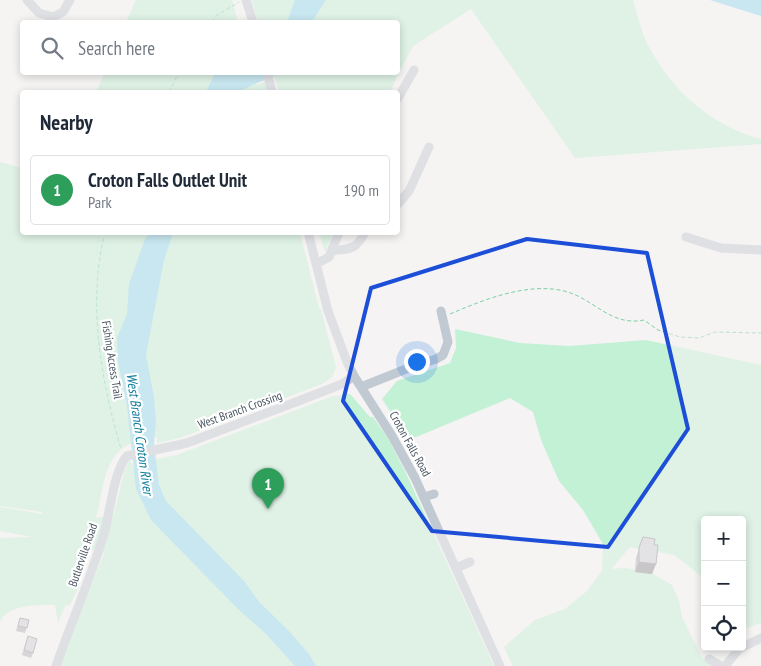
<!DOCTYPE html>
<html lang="en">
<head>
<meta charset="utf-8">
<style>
	body { margin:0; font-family:"PT Sans Narrow",sans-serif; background:#f6f6f7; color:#1f2937 }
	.controls { position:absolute; right:15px; bottom:15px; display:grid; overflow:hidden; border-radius:5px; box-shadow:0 2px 8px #0003 }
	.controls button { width:45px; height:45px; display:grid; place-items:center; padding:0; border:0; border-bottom:1px solid #e0e1e3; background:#fff; color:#1f2937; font:25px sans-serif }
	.you { position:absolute; left:416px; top:361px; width:18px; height:18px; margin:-12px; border:4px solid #fff; border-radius:50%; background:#1a73e8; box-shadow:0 0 0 8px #1a73e833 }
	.badge { display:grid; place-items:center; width:32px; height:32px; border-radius:50%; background:#7c3aed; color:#fff; font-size:16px; font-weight:700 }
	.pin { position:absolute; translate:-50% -41px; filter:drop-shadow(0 1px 2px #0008) }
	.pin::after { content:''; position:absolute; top:26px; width:18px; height:15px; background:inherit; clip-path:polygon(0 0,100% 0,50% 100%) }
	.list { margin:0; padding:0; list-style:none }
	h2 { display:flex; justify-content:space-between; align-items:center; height:65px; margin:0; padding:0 20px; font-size:21px }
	h2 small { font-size:16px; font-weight:400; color:#747a83 }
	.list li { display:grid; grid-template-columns:32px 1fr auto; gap:15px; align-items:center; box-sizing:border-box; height:70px; margin:0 10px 10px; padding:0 10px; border:1px solid #e0e1e3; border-radius:5px }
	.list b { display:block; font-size:19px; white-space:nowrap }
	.list p { margin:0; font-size:16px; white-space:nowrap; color:#747a83 }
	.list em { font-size:16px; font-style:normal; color:#747a83 }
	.icon { flex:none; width:28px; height:28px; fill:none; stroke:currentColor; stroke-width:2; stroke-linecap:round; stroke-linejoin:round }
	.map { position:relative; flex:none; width:761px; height:666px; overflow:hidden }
	.search { position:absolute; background:#fff; box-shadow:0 2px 8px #0003; left:20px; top:20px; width:380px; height:55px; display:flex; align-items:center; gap:12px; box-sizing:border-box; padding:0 18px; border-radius:5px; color:#747a83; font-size:19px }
	.panel { position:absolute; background:#fff; box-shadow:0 2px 8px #0003; left:20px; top:90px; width:380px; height:145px; border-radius:5px }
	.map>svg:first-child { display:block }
</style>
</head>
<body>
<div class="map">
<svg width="761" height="666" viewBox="0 0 761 666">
	<rect width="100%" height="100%" fill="#f5f3f3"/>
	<path fill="#c3f1d5" d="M136,0h96l6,22h-112z
		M252,0h381c5,16 8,33 16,47 23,44 64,80 112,92v5l-186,14 -104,-149 -58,37 -14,26 -9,20h-111l-6,-19 125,-1v-50h-140z
		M105,72l148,1 4,12 8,-3 2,10h-171z
		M0,162l22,6v64l278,1 19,75 2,1 15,59 -4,9 -10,7 -142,54 -23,5v-6c-8,2 -16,3 -23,5 -32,12 -30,48 -38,76l18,-4 10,-42 6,-13 3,8 5,-4 39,-8 156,-59 17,-2 20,23h3l14,20 18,34 89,195h-435l45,-113 -17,-4 -8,38 -9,18 -5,1 -7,17 -3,-18c-16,0 -48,-1 -55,17v-84l33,-1 -33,-6v-24l42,7v-2l-42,-6z
		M319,233h14l-8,19z
		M455,329l65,14 49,3 77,-6 115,25v258l-19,7v-110h-37v59l-31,-24 -44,-8 -19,22 13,-1 24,3 24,14 7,16 3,16 19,39 10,10h-198l-9,-19 31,-27 30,-11 21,-17 16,-21 1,-27 -20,-34 -24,-29 -18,-41 -8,-28 -23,-14 -101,42 -27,-41 15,-18 53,-18 6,-15z"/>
	<path fill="#90daee" d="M295,0h31l-14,22h-25z
		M710,0h51v16z
		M215,73h66l-29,12 -13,7h-33z
		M149,233h24l-9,27 -18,95 8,42 2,25 -2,22 5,41 7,16 78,80 16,22 28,27 21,24 7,12h-21l-29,-32 -29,-26 -86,-88 -15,-31 -9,-83 -9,-44 -1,-24 10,-24 2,-30 16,-45z"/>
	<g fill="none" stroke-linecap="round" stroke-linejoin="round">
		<path stroke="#7ad0a6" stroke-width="1" stroke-dasharray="4 2.5" stroke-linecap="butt" d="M212,22l5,-7 22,-13
			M169,92l10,-20
			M105,232c-18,72 -4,148 16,217
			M450,314c33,-14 77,-32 114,-23 30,7 46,36 80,29l14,10 22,7 19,1 16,-6 46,1"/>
		<path stroke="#c1cad2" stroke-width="9" d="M27,0l12,13 14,4 10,-5 7,-12
			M246,0l7,22
			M267,72l5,20
			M398,98l16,-28
			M398,204l11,-13 20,-44
			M308,232l20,79 19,51 7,14 38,60 23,42 85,188
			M686,237l35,11 40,2
			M332,251c19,-3 23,0 33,-19
			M316,264l13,-7 10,-25
			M361,387l45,-18 30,-10 7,-4 5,-13 -7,-31
			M424,497l10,-3
			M456,568l14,-6
			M709,659l12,7
			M56,666c15,-43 34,-86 47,-129 7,-22 10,-65 24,-81l60,-13 109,-41 46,-18 12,-8
			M725,666l14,-17 22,-11"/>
	</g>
	<path fill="#b0b2b7" d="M643,537l11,8 -2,29 -17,-2 1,-14z
		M20,618l9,2 -4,13 -9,-2z
		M28,636l5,17 -2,5 -9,-3z"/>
	<path fill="#909195" d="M639,562l17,2 -4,10 -17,-2z"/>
	<path fill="#cdcfd5" stroke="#909195" d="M643,537l12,2 -1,6h4l-2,19 -17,-2v-14z
		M20,618l9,2 -2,8 -9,-2z
		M28,636l9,3 -4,14 -9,-3z"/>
	<path d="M0 0H761V666H0ZM527,239l120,14 41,176 -80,118 -176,-16 -89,-130 28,-113z" fill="#f5f3f3" fill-opacity=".55" fill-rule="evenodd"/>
	<path fill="none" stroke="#1d4ed8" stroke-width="4" stroke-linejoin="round" d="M527,239l120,14 41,176 -80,118 -176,-16 -89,-130 28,-113z"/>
	<g text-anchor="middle" stroke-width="4.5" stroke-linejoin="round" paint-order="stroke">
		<g font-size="12" fill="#4a5661" stroke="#fff">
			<text transform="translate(112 360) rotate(81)" y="4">Fishing Access Trail</text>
			<text transform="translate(240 410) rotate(-20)" y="4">West Branch Crossing</text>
			<text transform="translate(410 444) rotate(61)" y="4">Croton Falls Road</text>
			<text transform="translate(83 555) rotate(-71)" y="4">Butlerville Road</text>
		</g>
		<g font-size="14" font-style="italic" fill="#0c7c9b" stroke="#fff">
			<text transform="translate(140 434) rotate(82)" y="5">West Branch Croton River</text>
		</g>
	</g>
</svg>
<div class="controls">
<button>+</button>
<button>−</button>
<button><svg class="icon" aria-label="locate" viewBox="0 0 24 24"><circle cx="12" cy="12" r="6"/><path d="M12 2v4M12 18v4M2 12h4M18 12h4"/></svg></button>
</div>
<div class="you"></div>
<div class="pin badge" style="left:268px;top:509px;background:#2e9e5b">1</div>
<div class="search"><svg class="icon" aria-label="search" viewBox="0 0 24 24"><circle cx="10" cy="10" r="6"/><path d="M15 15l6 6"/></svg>Search here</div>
<section class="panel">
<h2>Nearby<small></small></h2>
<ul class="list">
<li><span class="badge" style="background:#2e9e5b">1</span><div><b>Croton Falls Outlet Unit</b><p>Park</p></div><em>190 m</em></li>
</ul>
</section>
</div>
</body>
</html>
